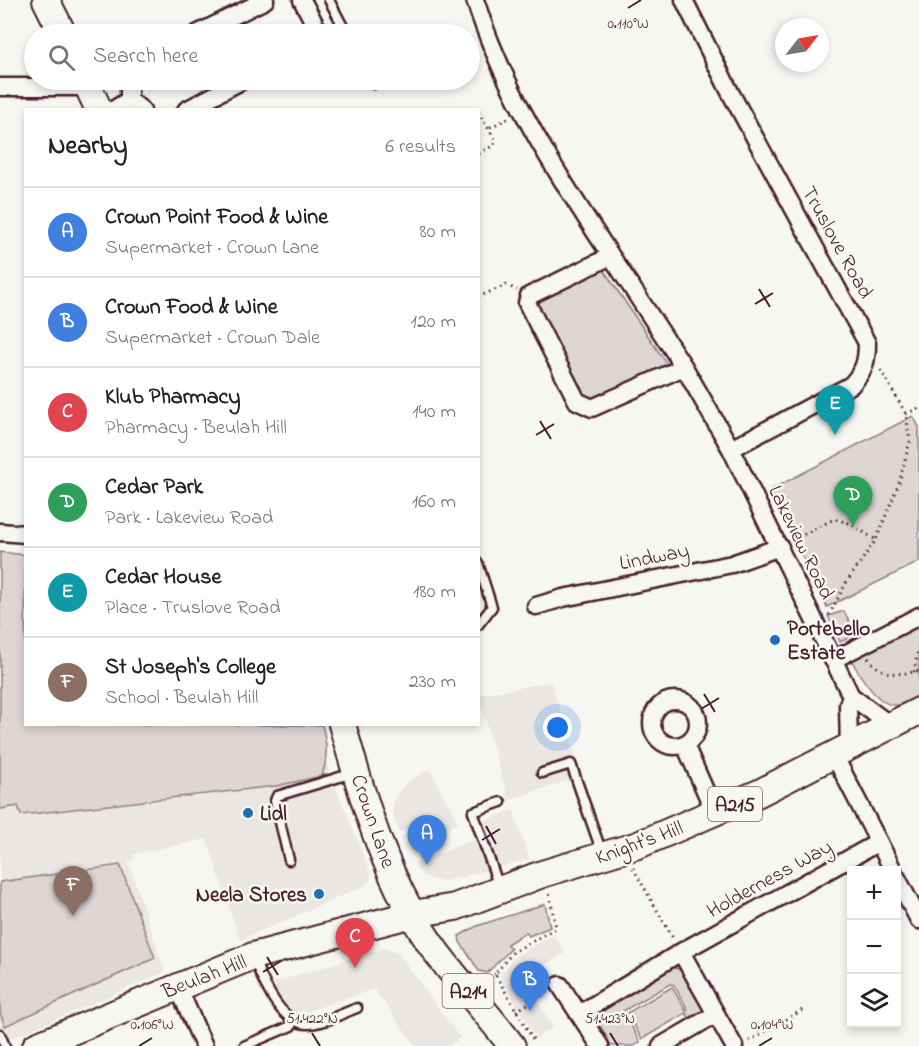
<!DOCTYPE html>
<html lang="en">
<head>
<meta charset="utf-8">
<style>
	body { margin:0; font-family:"Indie Flower",sans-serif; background:#f6f6f6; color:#222 }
	.controls { position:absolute; right:18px; bottom:18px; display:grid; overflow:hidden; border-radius:0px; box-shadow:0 3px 9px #0003 }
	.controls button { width:54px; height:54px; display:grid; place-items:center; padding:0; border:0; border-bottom:2px solid #e0e0e0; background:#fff; color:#222; font:30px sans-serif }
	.compass { position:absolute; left:775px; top:18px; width:54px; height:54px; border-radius:50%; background:#fff; box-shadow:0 3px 9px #0003; rotate:59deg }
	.you { position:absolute; left:558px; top:728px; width:21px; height:21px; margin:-15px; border:4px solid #fff; border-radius:50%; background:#1a73e8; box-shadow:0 0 0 9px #1a73e833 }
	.badge { display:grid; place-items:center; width:39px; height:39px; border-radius:50%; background:#1f6fb2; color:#fff; font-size:20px; font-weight:700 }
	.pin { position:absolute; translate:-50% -50px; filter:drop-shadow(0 2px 3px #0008) }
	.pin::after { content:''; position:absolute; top:32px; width:21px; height:18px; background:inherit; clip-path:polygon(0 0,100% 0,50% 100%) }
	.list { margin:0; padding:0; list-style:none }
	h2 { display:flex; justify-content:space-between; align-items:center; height:78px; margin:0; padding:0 24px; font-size:26px }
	h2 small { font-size:20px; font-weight:400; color:#767676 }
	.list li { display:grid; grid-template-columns:39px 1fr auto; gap:18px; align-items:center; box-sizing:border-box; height:90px; padding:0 24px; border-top:2px solid #e0e0e0 }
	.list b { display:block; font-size:22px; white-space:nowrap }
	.list p { margin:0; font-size:20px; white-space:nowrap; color:#767676 }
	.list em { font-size:20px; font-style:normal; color:#767676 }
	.icon { flex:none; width:33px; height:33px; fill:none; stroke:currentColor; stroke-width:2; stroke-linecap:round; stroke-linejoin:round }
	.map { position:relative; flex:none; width:919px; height:1046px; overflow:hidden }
	.search { position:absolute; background:#fff; box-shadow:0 3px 9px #0003; left:24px; top:24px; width:456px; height:66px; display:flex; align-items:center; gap:15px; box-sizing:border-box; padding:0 21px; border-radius:33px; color:#767676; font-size:22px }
	.panel { position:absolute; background:#fff; box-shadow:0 3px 9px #0003; left:24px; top:108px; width:456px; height:618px; border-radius:0px }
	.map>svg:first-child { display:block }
</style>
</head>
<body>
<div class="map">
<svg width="919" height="1046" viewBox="0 0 919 1046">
	<rect width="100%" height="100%" fill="#f6f6f2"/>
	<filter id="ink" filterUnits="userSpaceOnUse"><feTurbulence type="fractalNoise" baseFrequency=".0167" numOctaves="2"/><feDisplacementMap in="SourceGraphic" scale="12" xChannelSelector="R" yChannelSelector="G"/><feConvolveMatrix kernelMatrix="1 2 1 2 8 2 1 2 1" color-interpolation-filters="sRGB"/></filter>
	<g filter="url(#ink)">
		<path fill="#e9e6e3" d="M551,682l51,155 -11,3 -19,-61 -63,21 -30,-101 -1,-4z
			M326,763l45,111 -1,7 -6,5 -124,54 -33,-101 -74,15 1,5 -6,2 37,111 -165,71v-234l18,-3 3,9 173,-18 128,-21z
			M429,769l30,54 -35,15 -8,-13 -17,7 -6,-17v-14l11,-16z
			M513,810l16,49 -84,22 -13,-1 -11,-6 -8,-10 73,-29 -5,-13z
			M554,935l11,18 -42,24 30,50 -17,11 -36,-62 14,-19z
			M383,948l15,5 62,85 -11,8h-33l-42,-57 -78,26 -22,-20 -4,-11z"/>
		<path fill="#ddd6d5" stroke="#947a80" stroke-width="1.5" d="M603,269l68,101 -78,30 -11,-5 -43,-90 2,-5z
			M913,416l6,11v135l-92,45 -57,-117z
			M0,552l25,3 1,169 296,1c5,18 6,33 0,51l-46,10 -255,29 -3,-9 -18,3z
			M844,611l12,23 -16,8 -12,-26z
			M919,624v71c-7,3 -15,9 -22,10 -18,3 -39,-32 -46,-46z
			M120,865l35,93 -150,68 -5,-13v-131z
			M545,904l5,23 -21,9 -3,-4 -19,12 4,5 -24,24 -8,-2 -19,-29 -1,-6 18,-10z
			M673,967l9,4 22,39 -15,8 -3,-5 -44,26 -15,-26 45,-26 14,24 2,-1 -14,-25 -4,-1 -47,27 17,31 -6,4h-23l-16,-31z"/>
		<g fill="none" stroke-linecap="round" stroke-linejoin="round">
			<g stroke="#4a1f2b" stroke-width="13">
				<path id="service" d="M329,0l18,34
					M327,34l15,-8
					M372,80l2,4
					M478,563l14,44 -14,18
					M542,773l29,-9 31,89
					M289,860l-14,-59 2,-5 76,-23
					M493,886l3,-8 -23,-66 28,-10
					M254,960c9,21 26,64 54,64 15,0 35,-11 49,-16
					M0,1034l5,12
					M244,1046l47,-20"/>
			</g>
			<g stroke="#4a1f2b" stroke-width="21">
				<path id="minor" d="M302,0l18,34
					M475,0c30,94 82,174 136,256l-82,40 -2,7 50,98 15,7 92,-41
					M684,0l46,92 137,251c0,19 -3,28 -16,42l-120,64
					M197,34l68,-34
					M129,80v20
					M0,87h89
					M129,100l13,10
					M113,110l16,-10
					M186,110l57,-30
					M611,256l73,111 47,82 120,247 39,29
					M0,532l26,2
					M536,606l27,-8 169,-34 48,-17
					M833,660l86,-44
					M652 723a23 23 0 1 1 46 0a23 23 0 1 1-46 0Z
					M685,745l30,68
					M849,747l-1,-42 3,-9
					M834,755l59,115
					M896,876l23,44
					M681,952l53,94
					M560,985l19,29 102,-62 198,-110
					M178,987l26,59
					M579,1014l21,32
					M661,1046l55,-32"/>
			</g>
			<g stroke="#4a1f2b" stroke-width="30">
				<path id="primary" d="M46,0l17,34
					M85,80l14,30
					M342,724c22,79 46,163 95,229 24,32 51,61 75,93
					M36,1046l217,-90 160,-42 42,-7 87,-33 96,-29 121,-52 160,-82"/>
			</g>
			<path stroke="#4a1f2b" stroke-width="3" stroke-dasharray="1.5 4.5" stroke-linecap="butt" d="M478,112l17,27 -1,6 -16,9
				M490,127l19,-9
				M478,297l28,-12 11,5
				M906,414l13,-6
				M793,540l41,-21 15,4 27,17
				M829,615l17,-32 30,-43 23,-57 11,-42 -4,-27 -27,-47
				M868,658c15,19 30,17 51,13
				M914,672l5,-28
				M633,868l41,72
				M484,981l11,-7
				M516,1011l32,-19
				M533,1039l-38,-65 18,-22 43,-24 -7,-35
				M749,1041l55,-32"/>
			<use href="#service" stroke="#f6f6f2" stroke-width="8"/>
			<use href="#minor" stroke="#f6f6f2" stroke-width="16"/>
			<use href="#primary" stroke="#f6f6f2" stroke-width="26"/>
		</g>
	</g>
	<path fill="none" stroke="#4a1f2b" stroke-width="2" d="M628,8l13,-8M759,289l11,18M755,304l18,-11M540,421l11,18M536,435l18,-11M704,694l11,18M701,709l18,-11M486,826l10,18M482,840l18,-11M267,957l11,18M263,972l18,-11M312,1033l8,13M610,1033l8,13M139,1046l13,-8M759,1046l13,-8"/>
	<g fill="#1f6fb2" stroke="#f6f6f2" stroke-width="2">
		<circle cx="775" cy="640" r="6"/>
		<circle cx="248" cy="813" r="6"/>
		<circle cx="319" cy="894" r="6"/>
	</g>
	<g text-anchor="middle" stroke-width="5" stroke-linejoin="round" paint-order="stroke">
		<g fill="#f6f6f2" stroke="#7e6067" stroke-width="1.5">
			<rect x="708" y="787" width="54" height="34" rx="4.5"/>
			<rect x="442.5" y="974" width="51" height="34" rx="4.5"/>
		</g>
		<g font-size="20" font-weight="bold" fill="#4a1f2b">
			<text x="735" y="811">A215</text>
			<text x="468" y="998">A214</text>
		</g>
		<g font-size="21" fill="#4a1f2b" stroke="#f6f6f2">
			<text transform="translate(838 242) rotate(61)" y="7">Truslove Road</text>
			<text transform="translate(802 542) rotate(64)" y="7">Lakeview Road</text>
			<text transform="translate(654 556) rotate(-11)" y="7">Lindway</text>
			<text transform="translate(374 821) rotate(71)" y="7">Crown Lane</text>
			<text transform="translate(639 842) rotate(-20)" y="7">Knight's Hill</text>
			<text transform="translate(769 878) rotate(-29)" y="7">Holderness Way</text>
			<text transform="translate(204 976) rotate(-21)" y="7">Beulah Hill</text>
		</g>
		<g font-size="21" font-weight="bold" fill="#4a1f2b" stroke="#f6f6f2" text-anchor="start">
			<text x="787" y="635">Portebello<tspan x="787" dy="24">Estate</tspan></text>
			<text x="260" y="820">Lidl</text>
			<text x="307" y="901" text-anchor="end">Neela Stores</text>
		</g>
	</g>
	<g font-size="15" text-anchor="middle" fill="#4a1f2b" stroke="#f6f6f2" stroke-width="5" stroke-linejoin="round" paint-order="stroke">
		<text x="628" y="28">0.110°W</text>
		<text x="312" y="1023">51.422°N</text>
		<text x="610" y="1023">51.423°N</text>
		<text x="152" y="1029">0.106°W</text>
		<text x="772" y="1029">0.104°W</text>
	</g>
</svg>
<div class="controls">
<button>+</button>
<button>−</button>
<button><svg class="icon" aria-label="layers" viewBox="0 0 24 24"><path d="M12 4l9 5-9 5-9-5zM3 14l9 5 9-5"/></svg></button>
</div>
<svg class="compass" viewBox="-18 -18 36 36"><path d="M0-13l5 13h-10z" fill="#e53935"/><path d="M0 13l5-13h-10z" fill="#767676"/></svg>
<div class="you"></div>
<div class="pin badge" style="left:427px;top:865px;background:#3f7fe0">A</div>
<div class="pin badge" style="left:530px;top:1011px;background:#3f7fe0">B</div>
<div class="pin badge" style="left:355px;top:968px;background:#e0444e">C</div>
<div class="pin badge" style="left:853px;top:526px;background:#2e9e5b">D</div>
<div class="pin badge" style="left:835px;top:435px;background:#0f9aa8">E</div>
<div class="pin badge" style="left:73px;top:916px;background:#8d6e63">F</div>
<div class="search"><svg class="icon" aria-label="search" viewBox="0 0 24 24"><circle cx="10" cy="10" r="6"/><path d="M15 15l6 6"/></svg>Search here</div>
<section class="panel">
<h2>Nearby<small>6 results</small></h2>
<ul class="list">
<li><span class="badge" style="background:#3f7fe0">A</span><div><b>Crown Point Food &amp; Wine</b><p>Supermarket · Crown Lane</p></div><em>80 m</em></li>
<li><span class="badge" style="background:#3f7fe0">B</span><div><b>Crown Food &amp; Wine</b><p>Supermarket · Crown Dale</p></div><em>120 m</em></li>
<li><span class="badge" style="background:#e0444e">C</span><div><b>Klub Pharmacy</b><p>Pharmacy · Beulah Hill</p></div><em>140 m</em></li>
<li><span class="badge" style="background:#2e9e5b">D</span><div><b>Cedar Park</b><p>Park · Lakeview Road</p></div><em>160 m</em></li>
<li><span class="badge" style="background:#0f9aa8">E</span><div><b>Cedar House</b><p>Place · Truslove Road</p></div><em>180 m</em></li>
<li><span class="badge" style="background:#8d6e63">F</span><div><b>St Joseph's College</b><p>School · Beulah Hill</p></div><em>230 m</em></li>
</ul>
</section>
</div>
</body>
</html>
